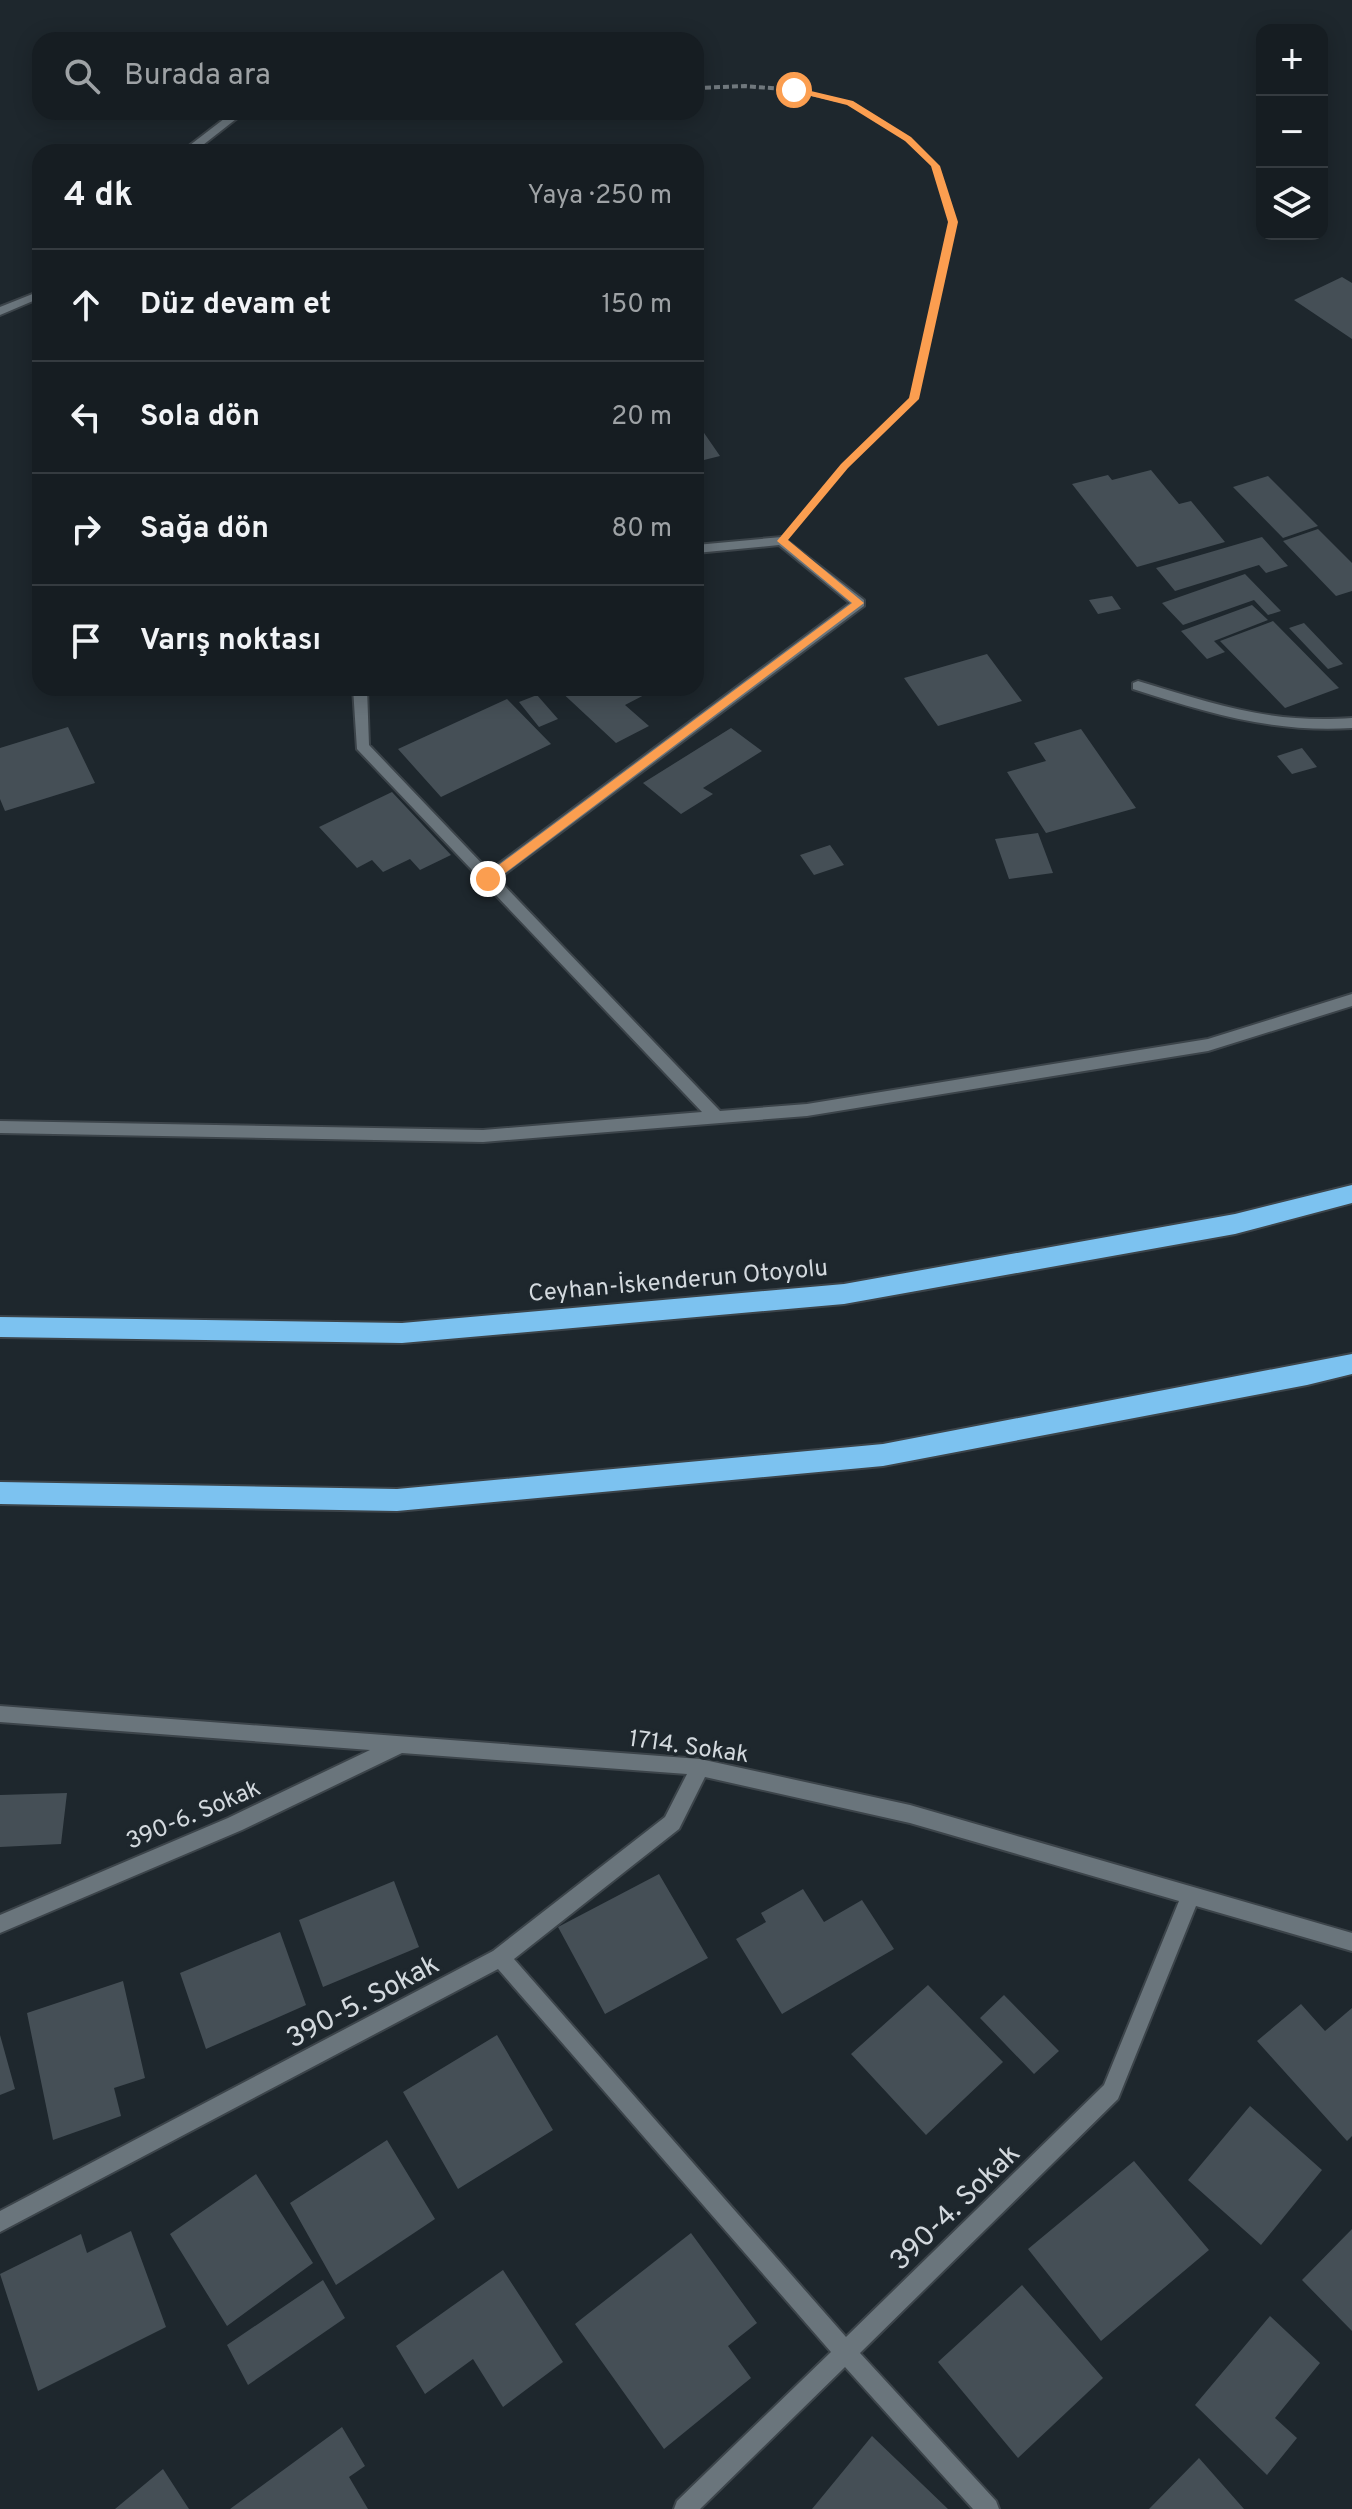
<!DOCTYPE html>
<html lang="tr">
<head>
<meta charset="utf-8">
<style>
	body { margin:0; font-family:Overpass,sans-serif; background:#232a2f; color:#f1f3f6 }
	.controls { position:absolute; right:24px; top:24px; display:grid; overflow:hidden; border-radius:16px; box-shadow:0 4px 20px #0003 }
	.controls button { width:72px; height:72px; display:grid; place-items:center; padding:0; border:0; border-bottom:2px solid #353b40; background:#161d22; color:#f1f3f6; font:40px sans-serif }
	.stop { position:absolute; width:24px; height:24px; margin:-18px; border:6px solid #fb9e50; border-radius:50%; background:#fff }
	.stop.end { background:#fb9e50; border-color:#fff; box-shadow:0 2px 8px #0008 }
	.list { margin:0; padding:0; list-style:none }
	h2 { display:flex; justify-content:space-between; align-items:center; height:104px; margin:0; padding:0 32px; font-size:34px }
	h2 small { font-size:26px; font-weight:400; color:#9ea2a5 }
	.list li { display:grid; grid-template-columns:52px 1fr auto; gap:24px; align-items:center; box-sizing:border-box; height:112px; padding:0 32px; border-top:2px solid #353b40 }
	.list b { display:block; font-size:30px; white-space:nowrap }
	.list em { font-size:26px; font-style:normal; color:#9ea2a5 }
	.icon { flex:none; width:44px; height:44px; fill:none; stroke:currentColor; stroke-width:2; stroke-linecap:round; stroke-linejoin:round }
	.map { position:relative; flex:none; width:1352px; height:2509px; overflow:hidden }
	.search { position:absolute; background:#161d22; box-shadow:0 4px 20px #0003; left:32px; top:32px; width:672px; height:88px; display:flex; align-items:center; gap:20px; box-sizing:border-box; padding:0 28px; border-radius:24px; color:#9ea2a5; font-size:30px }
	.panel { position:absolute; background:#161d22; box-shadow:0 4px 20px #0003; left:32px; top:144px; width:672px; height:552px; border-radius:24px }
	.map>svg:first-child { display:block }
</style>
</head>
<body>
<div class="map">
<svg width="1352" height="2509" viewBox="0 0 1352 2509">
	<rect width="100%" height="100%" fill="#1e272d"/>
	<path fill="#454f56" d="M1342,277l10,6v56l-58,-39z
		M702,430l18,26 -24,6v-30z
		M1151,470l28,34 12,-3 34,41 -88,25 -65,-83 36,-9 4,5z
		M1268,476l50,50 -35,12 -50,-51z
		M1318,529l34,34v28l-16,5 -53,-55z
		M1262,537l26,29 -22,7 -7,-8 -84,26 -19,-23z
		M1245,574l36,37 -13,4 -14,-15 -71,25 -21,-22z
		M1112,596l9,13 -23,5 -9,-14z
		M1252,605l16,15 -54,21 11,11 -18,7 -26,-28z
		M1273,621l66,67 -54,20 -65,-67z
		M1304,623l39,41 -15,5 -39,-41z
		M987,654l35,47 -84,25 -34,-48z
		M557,688h89l4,4 -25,13 24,21 -33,17z
		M537,695l21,24 -19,8 -20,-25z
		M507,699l44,45 -110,53 -43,-48z
		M68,727l27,56 -90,28 -5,-12v-51z
		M731,728l31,23 -59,37 10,6 -32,20 -38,-31z
		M1081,729l55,79 -90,25 -39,-61 39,-11 -12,-18z
		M1302,748l15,19 -25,7 -15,-18z
		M392,792l59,63 -31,15 -10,-11 -27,13 -11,-12 -15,8 -38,-41z
		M1038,833l15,40 -44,6 -14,-40z
		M830,845l14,20 -30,10 -14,-20z
		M67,1793l-6,51 -61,3v-52z
		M659,1874l49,84 -103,56 -47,-87z
		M394,1881l25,66 -96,40 -24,-67z
		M803,1889l21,33 38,-22 32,49 -112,65 -46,-75 30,-17 -5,-9z
		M280,1932l26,73 -100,44 -26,-76z
		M123,1981l22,97 -31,10 7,28 -68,24 -26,-127z
		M928,1985l75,77 -77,73 -75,-81z
		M1004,1995l55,56 -25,23 -54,-56z
		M1301,2004l24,27 27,-23v128l-5,5 -90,-100z
		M0,2035l15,54 -15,6z
		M497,2035l56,95 -95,59 -55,-97z
		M1250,2106l72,64 -61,75 -73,-65z
		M387,2140l48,79 -99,66 -46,-82z
		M1134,2161l75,89 -108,91 -73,-92z
		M256,2174l57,89 -86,63 -57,-92z
		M1352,2229v102l-50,-51z
		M131,2231l35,96 -128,64 -38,-117 81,-40 6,19z
		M691,2233l66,90 -29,23 23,32 -87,71 -89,-125z
		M503,2270l60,92 -60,45 -30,-48 -48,35 -29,-48z
		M323,2280l22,38 -97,67 -21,-40z
		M1022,2285l81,93 -85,80 -80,-96z
		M1270,2316l50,47 -45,55 22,20 -30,37 -72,-70z
		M342,2427l23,39 -16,11 19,32h-138z
		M872,2436l76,73h-136z
		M1199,2458l45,51h-95z
		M163,2469l26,40h-74z"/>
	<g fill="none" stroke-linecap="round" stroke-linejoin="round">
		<g stroke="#3c444a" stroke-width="4">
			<path id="minor" d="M233,112h12l-51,40h-13z
				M40,291v7l-40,17v-8z
				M782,537l82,63v6l-366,273 222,232 87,-7 401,-65 144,-45v12l-144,45 -401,65 -324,26 -483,-9v-12l483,9 219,-18 -345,-363 -4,-61h14l2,57 120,126 361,-268 -71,-58 -83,8v-8z
				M1138,681c77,23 132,43 214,37v10c-79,5 -144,-15 -219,-39v-6z
				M0,1706l700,53 210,46 442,128v18l-156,-45 -78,193 -258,254 136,148 3,8h-26l-128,-142 -145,142h-26l3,-8 154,-149 -333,-383 -498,263v-21l493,-260 172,-134 22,-43 -285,-21 -160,77 -242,103v-18l228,-97 142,-68 -370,-28zM705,1777l205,46 269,78 -75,184 -258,252 -332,-378 165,-130z"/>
		</g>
		<g stroke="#3c444a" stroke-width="4">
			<path id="motorway" d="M1352,1185v18l-117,31 -391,70 -442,39 -402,-6v-20l402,6 442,-39 391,-70z
				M1352,1354v20l-45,11 -424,81 -486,45 -397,-7v-22l397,7 486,-45z"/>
		</g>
		<path stroke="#70787d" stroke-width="4" stroke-dasharray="6 3" stroke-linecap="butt" d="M696,88l49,-2 49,4 56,13 58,36 28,27 17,56 -39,177 -70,67 -44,52"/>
		<use href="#minor" fill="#6a757c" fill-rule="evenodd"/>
		<use href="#motorway" fill="#7cc2f0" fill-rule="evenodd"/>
	</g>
	<path fill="#fb9e50" d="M794,87l59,14 58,36 29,29 18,56 -39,177 -71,69 -60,72 76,63 -371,279h-9v-6l368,-273 -75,-62 64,-77 68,-66 39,-176 -17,-56 -26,-25 -58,-36 -56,-14z"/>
	<g text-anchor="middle" stroke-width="7" stroke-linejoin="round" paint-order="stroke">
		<g font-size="24" fill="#d3d9de" stroke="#1e272d">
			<text transform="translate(678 1280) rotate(-5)" y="8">Ceyhan-İskenderun Otoyolu</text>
			<text transform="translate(689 1746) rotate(8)" y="8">1714. Sokak</text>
			<text transform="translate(193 1814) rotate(-23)" y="8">390-6. Sokak</text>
		</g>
		<g font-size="28" fill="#d3d9de" stroke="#1e272d">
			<text transform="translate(362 2000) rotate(-28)" y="10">390-5. Sokak</text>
			<text transform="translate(954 2206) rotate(-44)" y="10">390-4. Sokak</text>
		</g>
	</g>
</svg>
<div class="controls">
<button>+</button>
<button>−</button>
<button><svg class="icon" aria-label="layers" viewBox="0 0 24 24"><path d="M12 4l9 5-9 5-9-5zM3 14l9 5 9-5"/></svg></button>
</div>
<div class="stop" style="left:794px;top:90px"></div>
<div class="stop end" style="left:488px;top:879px"></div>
<div class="search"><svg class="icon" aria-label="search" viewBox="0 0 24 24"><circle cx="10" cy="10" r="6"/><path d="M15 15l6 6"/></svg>Burada ara</div>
<section class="panel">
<h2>4 dk<small>Yaya · 250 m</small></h2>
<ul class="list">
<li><svg class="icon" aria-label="ahead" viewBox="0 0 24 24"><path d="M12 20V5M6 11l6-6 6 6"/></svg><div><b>Düz devam et</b></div><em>150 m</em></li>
<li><svg class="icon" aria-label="left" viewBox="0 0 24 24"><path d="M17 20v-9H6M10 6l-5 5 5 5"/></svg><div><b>Sola dön</b></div><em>20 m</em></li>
<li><svg class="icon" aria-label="right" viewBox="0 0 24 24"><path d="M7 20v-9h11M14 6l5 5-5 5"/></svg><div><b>Sağa dön</b></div><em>80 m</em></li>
<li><svg class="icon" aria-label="arrive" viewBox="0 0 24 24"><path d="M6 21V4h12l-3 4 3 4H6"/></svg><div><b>Varış noktası</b></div></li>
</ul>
</section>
</div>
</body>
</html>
